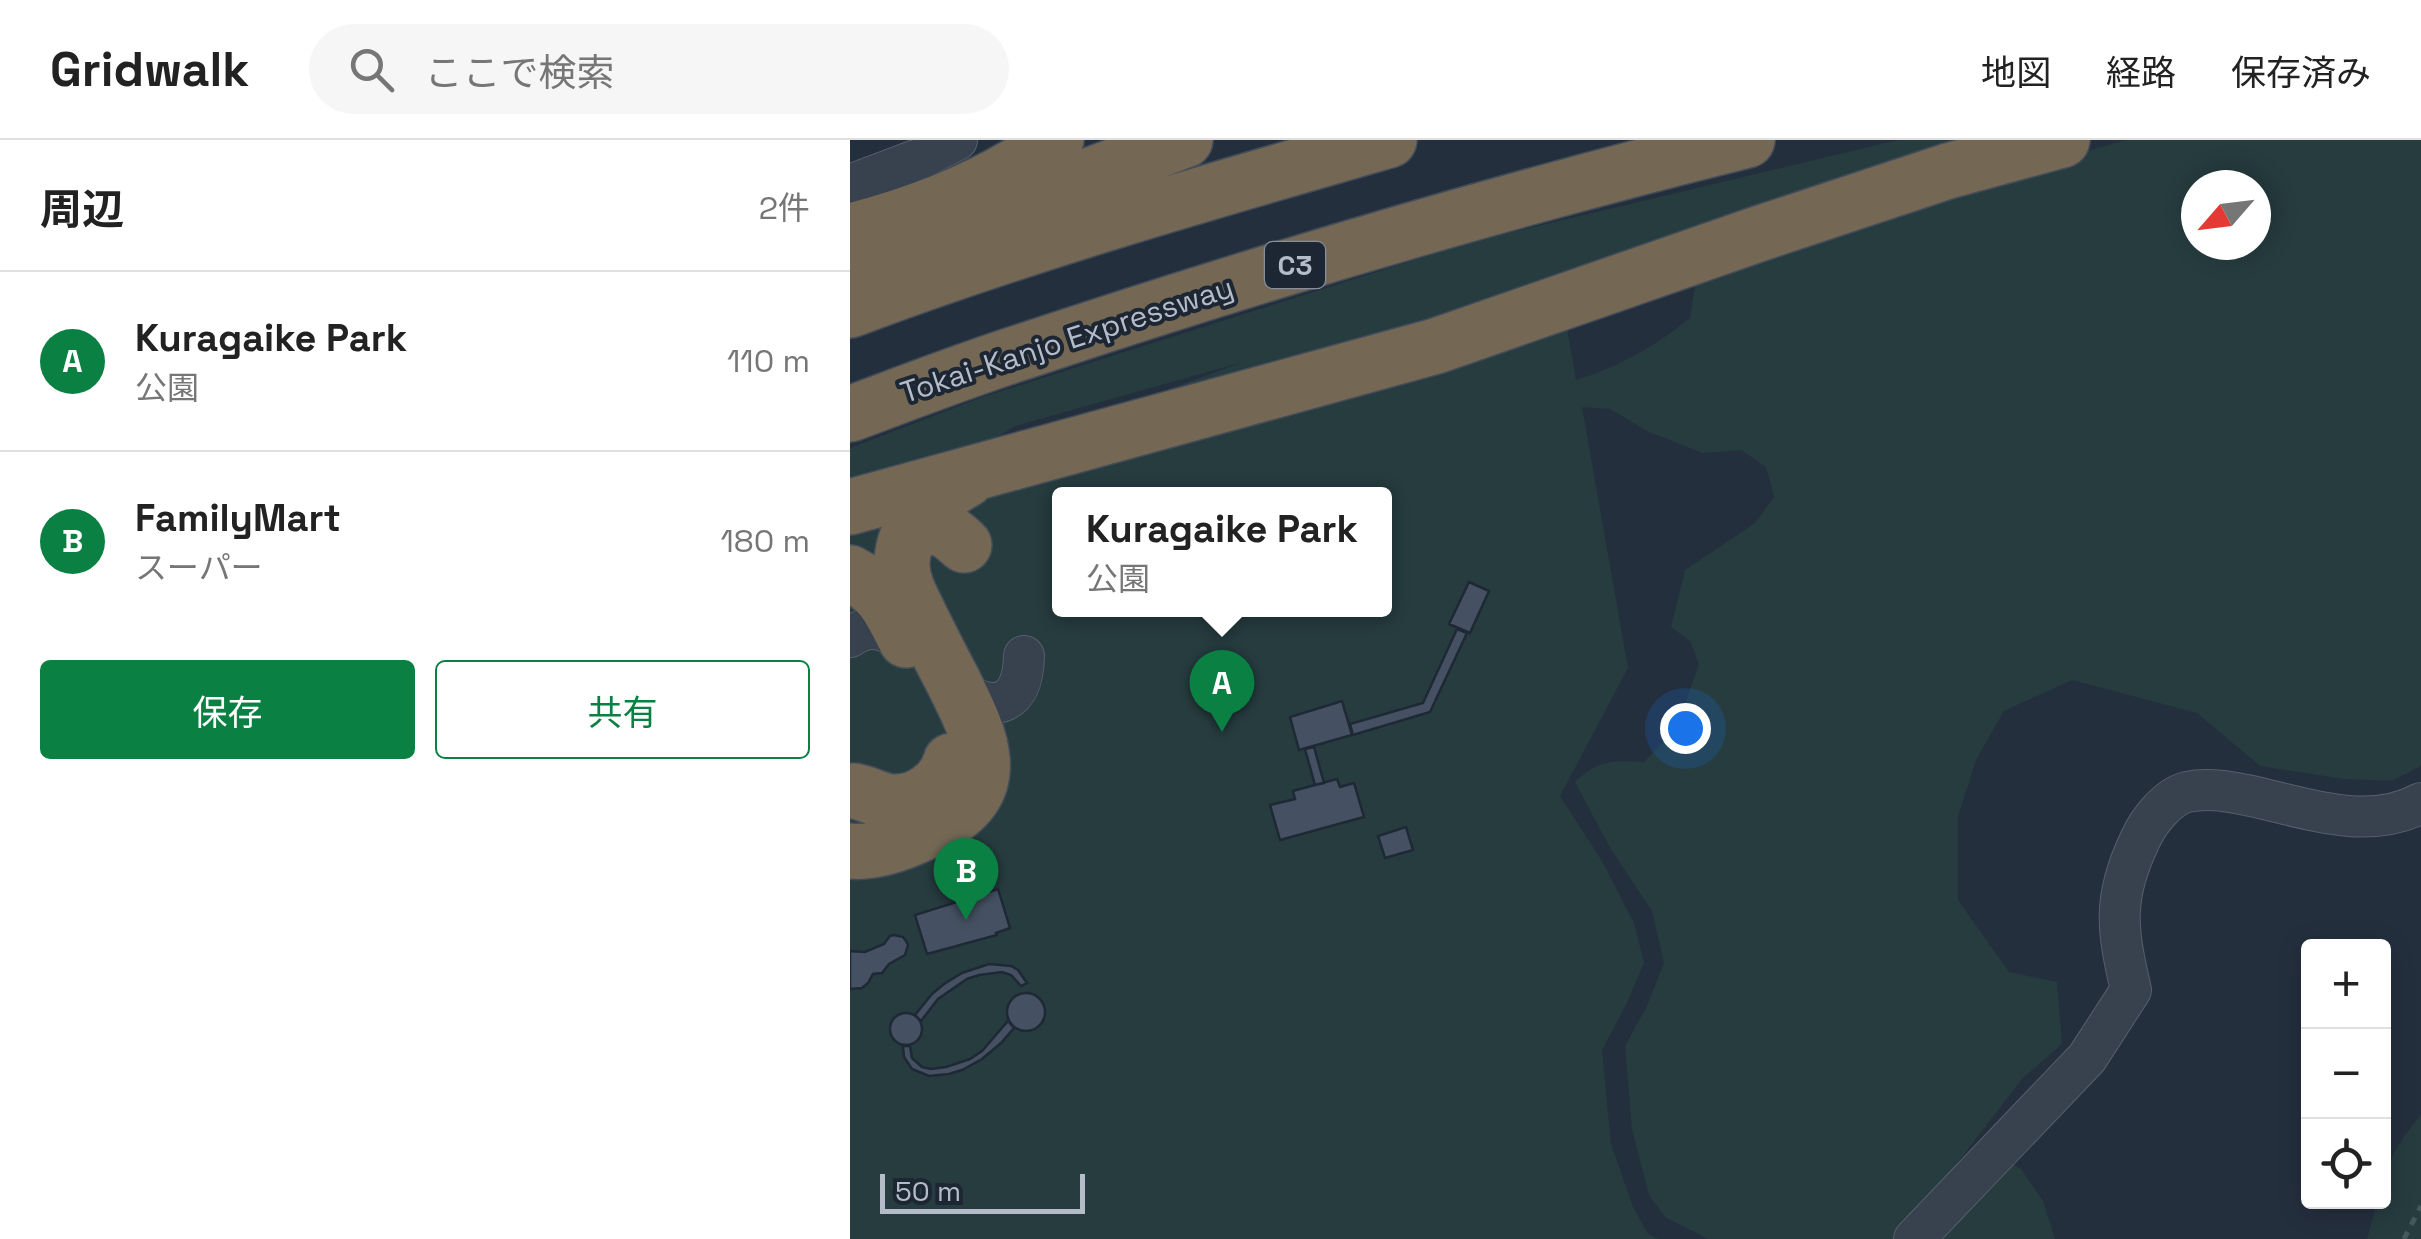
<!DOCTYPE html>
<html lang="ja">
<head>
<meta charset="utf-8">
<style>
	body { margin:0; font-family:"Space Grotesk","Noto Sans JP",sans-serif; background:#f6f6f6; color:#222 }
	.controls { position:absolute; right:30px; bottom:30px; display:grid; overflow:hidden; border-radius:10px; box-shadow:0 5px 25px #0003 }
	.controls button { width:90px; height:90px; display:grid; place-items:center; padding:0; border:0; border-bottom:2px solid #e0e0e0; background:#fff; color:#222; font:50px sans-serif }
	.compass { position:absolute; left:1331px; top:30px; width:90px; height:90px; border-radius:50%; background:#fff; box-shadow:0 5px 25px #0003; rotate:242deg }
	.scale { position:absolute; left:30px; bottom:25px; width:205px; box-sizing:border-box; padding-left:10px; border:5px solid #b4bcc9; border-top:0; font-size:28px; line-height:35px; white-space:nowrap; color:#b4bcc9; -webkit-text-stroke:8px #1d2633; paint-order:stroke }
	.you { position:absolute; left:835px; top:588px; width:35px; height:35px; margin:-25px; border:8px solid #fff; border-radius:50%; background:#1a73e8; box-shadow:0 0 0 15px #1a73e833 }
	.badge { display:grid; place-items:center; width:65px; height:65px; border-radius:50%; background:#0b8043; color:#fff; font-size:32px; font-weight:700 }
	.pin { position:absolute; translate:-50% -82px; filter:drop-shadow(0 2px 5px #0008) }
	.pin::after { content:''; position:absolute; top:52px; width:35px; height:30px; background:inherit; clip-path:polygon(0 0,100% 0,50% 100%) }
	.popup { position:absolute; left:202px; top:347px; width:340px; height:130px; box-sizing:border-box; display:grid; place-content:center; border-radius:10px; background:#fff; filter:drop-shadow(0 2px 8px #0005); font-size:32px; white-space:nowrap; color:#767676 }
	.popup b { font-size:38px; color:#222 }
	.popup::after { content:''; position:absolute; left:50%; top:100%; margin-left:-20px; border:20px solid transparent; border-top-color:#fff }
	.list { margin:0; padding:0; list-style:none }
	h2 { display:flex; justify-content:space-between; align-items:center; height:130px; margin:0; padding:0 40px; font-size:42px }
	h2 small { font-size:32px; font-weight:400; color:#767676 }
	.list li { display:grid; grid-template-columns:65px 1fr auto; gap:30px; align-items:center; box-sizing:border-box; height:180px; padding:0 40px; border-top:2px solid #e0e0e0 }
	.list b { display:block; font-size:38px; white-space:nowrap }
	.list p { margin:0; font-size:32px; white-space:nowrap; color:#767676 }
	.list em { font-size:32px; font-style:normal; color:#767676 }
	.actions { display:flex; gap:20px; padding:30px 40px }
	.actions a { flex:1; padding:22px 0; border:2px solid #0b8043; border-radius:10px; text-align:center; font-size:35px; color:#0b8043 }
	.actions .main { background:#0b8043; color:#fff }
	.icon { flex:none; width:55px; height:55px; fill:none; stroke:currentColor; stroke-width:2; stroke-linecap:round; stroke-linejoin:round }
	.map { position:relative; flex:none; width:1571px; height:1099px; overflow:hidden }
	header { display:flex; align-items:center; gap:60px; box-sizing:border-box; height:140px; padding:0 50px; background:#fff; border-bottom:2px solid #e0e0e0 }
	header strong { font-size:48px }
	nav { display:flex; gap:55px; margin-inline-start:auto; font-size:35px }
	.search { width:700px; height:90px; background:#f6f6f6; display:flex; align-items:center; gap:25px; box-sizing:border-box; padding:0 35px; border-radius:55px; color:#767676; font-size:38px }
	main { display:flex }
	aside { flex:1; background:#fff }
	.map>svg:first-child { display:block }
</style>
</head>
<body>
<header>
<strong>Gridwalk</strong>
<div class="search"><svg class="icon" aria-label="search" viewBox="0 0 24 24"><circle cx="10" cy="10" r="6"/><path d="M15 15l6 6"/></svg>ここで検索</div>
<nav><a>地図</a><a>経路</a><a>保存済み</a></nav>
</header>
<main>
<aside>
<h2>周辺<small>2件</small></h2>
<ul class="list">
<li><span class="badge">A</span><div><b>Kuragaike Park</b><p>公園</p></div><em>110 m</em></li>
<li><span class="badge">B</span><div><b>FamilyMart</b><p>スーパー</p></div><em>180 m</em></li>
</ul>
<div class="actions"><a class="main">保存</a><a>共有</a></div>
</aside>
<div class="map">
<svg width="1571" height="1099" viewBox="0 0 1571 1099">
	<rect width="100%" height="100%" fill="#242f3e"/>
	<path fill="#263c3f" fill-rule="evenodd" d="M1048,0h113l-452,142 17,98c41,-12 81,-35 114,-62l6,-39 371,-122 59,-17h295v626l-29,15 -48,-2 -84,-13 -63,-53 -125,-33 -68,31 -28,49 -18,57v83l51,72 48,10 5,62 -40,35 -94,122 -35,38h-185l-43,-22 -16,-22 -17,-66 -7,-83 21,-38 18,-45 -12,-52 -43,-65 -34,-64c24,-23 38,-21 69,-20l33,-35 22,-63 -9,-23 -19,-14 14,-57 70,-47 19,-26 -8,-30 -25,-17 -38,3 -54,-21 -39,-23 -28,-2 46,261 -68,128 42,65 32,62 10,40 -18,42 -24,45 9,94 22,63 15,27 10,5h-808v-733l393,-144 -228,64 -35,22 -130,36v-36l133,-51 488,-155zM1346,45h60v60h-60zM210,354h324v116h-324z
		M1571,975v124h-54l10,-37h7c0,-38 13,-59 37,-87z
		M1149,1016l22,13 22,32 12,38h-133z"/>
	<path fill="#455162" stroke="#1f2835" stroke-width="2.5" d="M619,442l20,9 -19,42 -21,-9z
		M607,489l10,4 -37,79 -77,23 -3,-11 73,-21z
		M492,561l10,34 -53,15 -9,-33z
		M464,607l10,36 -9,2 -10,-36z
		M487,639l3,8 14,-4 10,34 -84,23 -10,-35 25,-6 -2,-8z
		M556,687l7,23 -28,8 -7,-22z
		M148,749l12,39 -14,5 1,2 -70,19 -12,-39z
		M44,795l9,2 3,4 2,4 -3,10 -16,9 -7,9 -9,1 -5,9 -6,5 -12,1v-38l15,1 19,-8 6,-8z
		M139,824l22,2 7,4 9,13 -6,3 -10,-11 -9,-3 -23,3 -12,4 -29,20 -17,22 -6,-6 17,-21 12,-10 18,-11z
		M157 872a19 19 0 1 1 38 0a19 19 0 1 1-38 0Z
		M40 889a16 16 0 1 1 32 0a16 16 0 1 1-32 0Z
		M158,881l6,7 -13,15 -19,16 -20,11 -13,4 -20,2 -17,-7 -8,-12 -1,-11h7l2,12 10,9 9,2 15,-2 24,-8 12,-8z"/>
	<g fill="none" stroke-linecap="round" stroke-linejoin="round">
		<g stroke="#565f6c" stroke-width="42">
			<path id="minor" d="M0,45l71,-27 36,-18
				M0,497c22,-16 39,-6 58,8
				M106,548c38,27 67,18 68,-32
				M1064,1099l173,-181 44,-68c-14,-60 -19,-92 9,-150 8,-18 27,-43 47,-48 24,-5 45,0 69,5 53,12 114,34 165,6"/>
		</g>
		<g stroke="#434c59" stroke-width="58">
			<path id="highway" d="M0,91c73,-18 144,-47 206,-91
				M17,128l162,-70 156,-58
				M0,170c176,-66 358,-118 539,-170
				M0,274c59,-22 118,-45 178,-64 237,-79 477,-150 719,-210
				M0,367l586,-161 325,-113 187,-62 114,-31
				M56,403c21,-27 36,-18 58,2
				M0,433c33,17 40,36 56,67
				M4,651c14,2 26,11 40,11 25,1 50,-17 57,-41
				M0,711c29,3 62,-12 88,-25 70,-37 43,-89 15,-145 -12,-23 -24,-46 -35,-69 -8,-16 -17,-32 -16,-51 2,-38 33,-64 64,-81"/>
		</g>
		<path stroke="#44595c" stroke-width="5" stroke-dasharray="8 8" stroke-linecap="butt" d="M1554,1099l17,-33"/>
		<use href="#minor" stroke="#38414e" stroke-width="40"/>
		<use href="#highway" stroke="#746855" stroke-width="55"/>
	</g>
	<g text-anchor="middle" stroke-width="8" stroke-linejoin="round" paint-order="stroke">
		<rect fill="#1d2633" stroke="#878f9c" stroke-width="2.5" x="415" y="102" width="60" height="46" rx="8"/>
		<g font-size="28" font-weight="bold" fill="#b4bcc9">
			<text x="445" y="135">C3</text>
		</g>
		<g font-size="30" fill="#b4bcc9" stroke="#1d2633">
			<text transform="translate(217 200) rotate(-18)" y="10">Tokai-Kanjo Expressway</text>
		</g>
	</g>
</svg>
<div class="controls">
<button>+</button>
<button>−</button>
<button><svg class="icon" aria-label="locate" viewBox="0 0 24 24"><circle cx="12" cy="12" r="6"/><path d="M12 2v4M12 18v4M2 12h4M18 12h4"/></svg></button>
</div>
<svg class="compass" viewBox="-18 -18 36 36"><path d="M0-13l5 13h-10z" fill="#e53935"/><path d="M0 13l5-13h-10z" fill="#767676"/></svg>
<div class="scale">50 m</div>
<div class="you"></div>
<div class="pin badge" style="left:372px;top:592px">A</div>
<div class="popup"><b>Kuragaike Park</b>公園</div>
<div class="pin badge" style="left:116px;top:780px">B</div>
</div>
</main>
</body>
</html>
